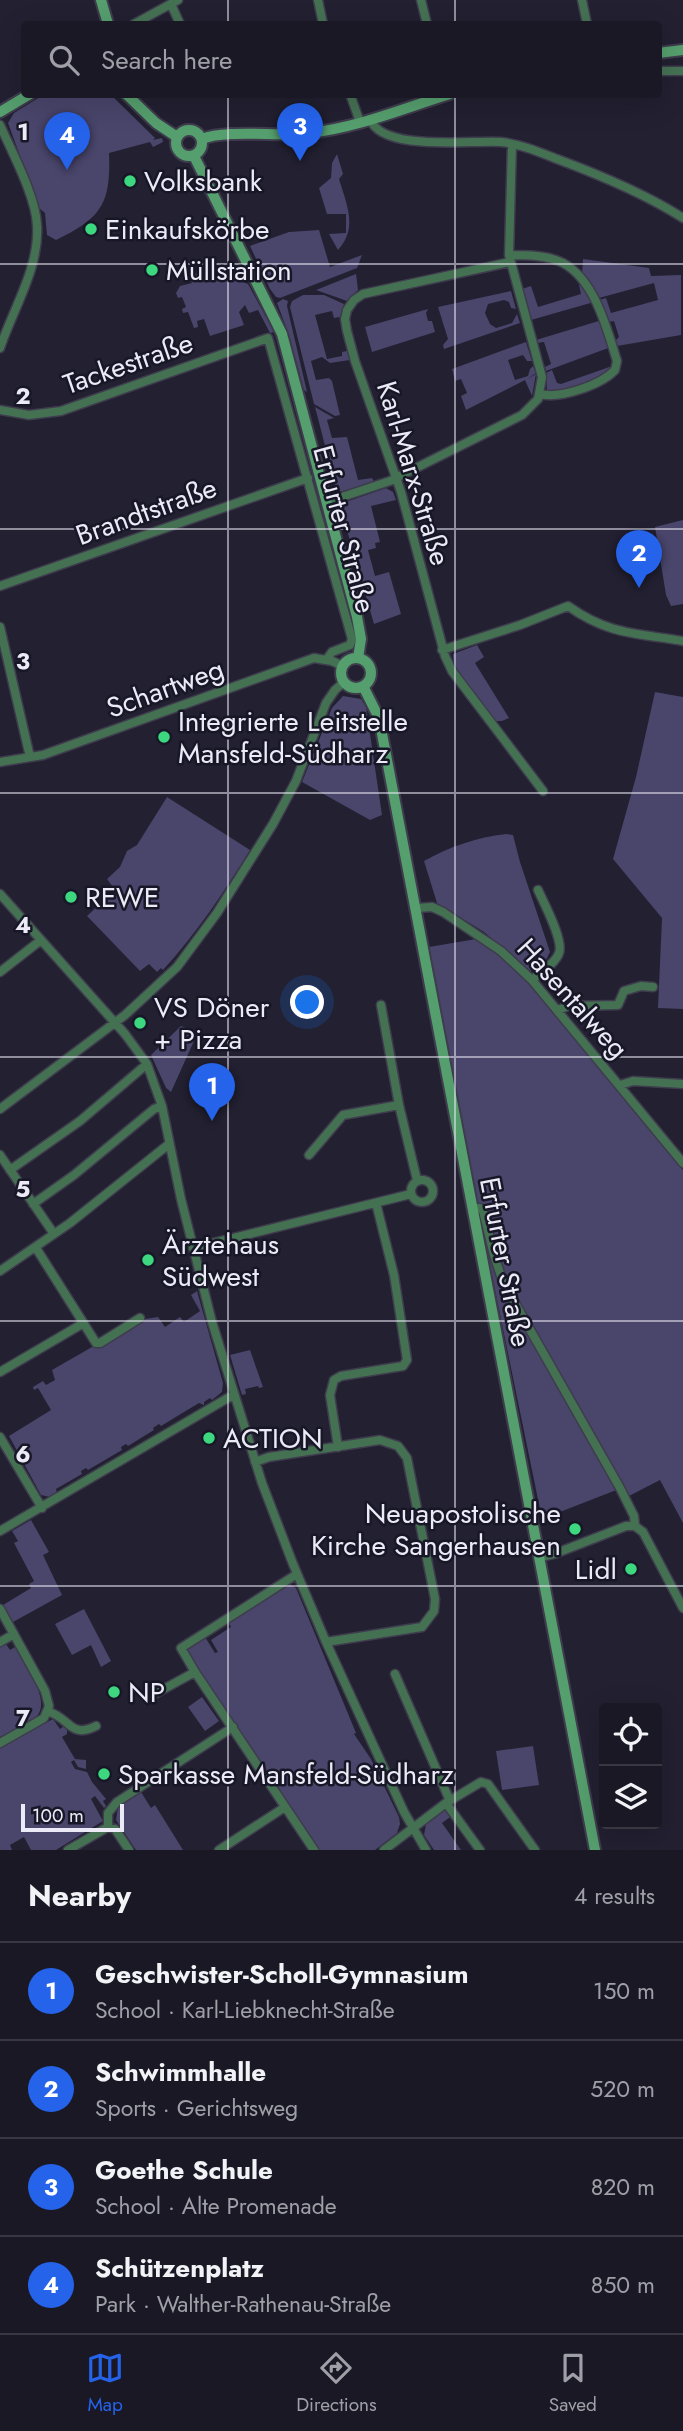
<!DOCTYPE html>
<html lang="en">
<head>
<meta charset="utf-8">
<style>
	body { margin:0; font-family:Jost,sans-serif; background:#272532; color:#f1f3f6 }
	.controls { position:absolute; right:21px; bottom:21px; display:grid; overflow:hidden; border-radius:7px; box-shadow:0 7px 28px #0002 }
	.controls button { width:63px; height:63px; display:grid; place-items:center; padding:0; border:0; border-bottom:2px solid #383742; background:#1a1825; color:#f1f3f6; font:35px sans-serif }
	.scale { position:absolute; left:21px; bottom:18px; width:103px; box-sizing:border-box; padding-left:7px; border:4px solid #ebeaf6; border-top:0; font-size:19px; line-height:24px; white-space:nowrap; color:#ebeaf6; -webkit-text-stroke:5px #181727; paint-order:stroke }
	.you { position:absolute; left:308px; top:1003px; width:24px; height:24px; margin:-18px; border:5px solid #fff; border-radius:50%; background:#1a73e8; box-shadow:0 0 0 10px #1a73e833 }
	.badge { display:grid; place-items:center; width:46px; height:46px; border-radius:50%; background:#2563eb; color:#fff; font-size:23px; font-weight:700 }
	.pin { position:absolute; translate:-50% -58px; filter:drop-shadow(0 2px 4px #0008) }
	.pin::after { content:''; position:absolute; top:37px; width:24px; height:21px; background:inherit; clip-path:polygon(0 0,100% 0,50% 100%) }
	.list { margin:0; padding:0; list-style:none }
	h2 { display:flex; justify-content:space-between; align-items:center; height:91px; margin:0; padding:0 28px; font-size:30px }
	h2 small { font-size:23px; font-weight:400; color:#9fa0a7 }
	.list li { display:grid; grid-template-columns:46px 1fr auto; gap:21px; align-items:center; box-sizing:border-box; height:98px; padding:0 28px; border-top:2px solid #383742 }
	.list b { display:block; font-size:26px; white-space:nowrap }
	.list p { margin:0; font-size:23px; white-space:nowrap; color:#9fa0a7 }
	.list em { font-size:23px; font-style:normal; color:#9fa0a7 }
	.icon { flex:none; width:38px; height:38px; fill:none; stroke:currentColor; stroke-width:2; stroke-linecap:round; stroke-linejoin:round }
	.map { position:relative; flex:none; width:683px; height:1850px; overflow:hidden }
	.search { position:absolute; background:#1a1825; box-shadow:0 7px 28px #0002; left:21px; right:21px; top:21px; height:77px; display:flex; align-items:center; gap:18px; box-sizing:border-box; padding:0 24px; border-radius:7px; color:#9fa0a7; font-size:26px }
	.sheet { height:483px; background:#1a1825 }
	nav { display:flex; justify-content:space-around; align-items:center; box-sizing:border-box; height:98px; border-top:2px solid #383742; background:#1a1825; font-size:19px; color:#9fa0a7 }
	nav a { display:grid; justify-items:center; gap:4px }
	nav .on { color:#2563eb }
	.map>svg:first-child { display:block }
</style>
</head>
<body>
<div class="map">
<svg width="683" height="1850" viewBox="0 0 683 1850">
	<rect width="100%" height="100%" fill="#222031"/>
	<path fill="#49456b" d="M43,95h68l44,43 -2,2 9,-2 1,4 -10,5 -3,-5 -41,11c2,50 -7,65 -53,87l-9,-5 -2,-22 -6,-5 -31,-85 6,-10z
		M337,154l6,20 -4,5c8,26 19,49 -1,71l-9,-16 17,-1v-19h-19l-8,-26 12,-10 1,-15z
		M319,230l11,37 32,-12 -5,13 -77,30 -4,-1 -6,-8 -20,-43 39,-14z
		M583,259l66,9 2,8 30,-1v60l-64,11 -2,-5 4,-4 -5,-16 -6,1 -4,-14 -5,-8 7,-2 5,15 47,-13 -4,-17 -55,15 -17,-23z
		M204,271c12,17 27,5 44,13l26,48 -4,1 -12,-23 -9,3 -4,-8 -6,7 5,13 -34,11 -6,-17 -7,2 1,6 -4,1 -6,-16 -5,1 -1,-4 4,-2 -4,-10 -4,1 -2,-5 4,-7 12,-3 -3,-7z
		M356,274l2,16 -11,11 -31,-11z
		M579,285h2l13,17 -63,18 -9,-31 9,-3 7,21 43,-13z
		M511,291l5,18 -5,-1 -2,-6 -5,-2 -16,4 -3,9 5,11 6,4 16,-5 5,-9 3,9 -76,26 -1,-4 5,-6 -10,-32z
		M303,295h21l20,9 -4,13 -6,1 -2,-7 -17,4 12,44 15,-3v-4l5,-1 3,9 -20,3 -8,-6 -11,4 5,19 13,-2 3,3 8,34 -5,1 -21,-12 -24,-97 2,-6z
		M283,299l5,2 -1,5 20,86 -3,-2 -15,-55 -12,-32z
		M428,309l-2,4 2,8h4l3,11 -63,20 -7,-25z
		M602,320l9,27 -65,24 -1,-4 6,-3 -7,-22 -7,1 -1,-3z
		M526,342l6,19h-5l-4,-6 -15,5 7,20 13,-4 2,-7 3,-3 3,7 -9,6 9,-5 -4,22 -7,-16 -59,30 -5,-14 6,-3 -6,-14 -6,2 -3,-12z
		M615,365c-14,19 -44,25 -68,27l-1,-19 6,-3 5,13 4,1z
		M315,407l19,11 -7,2 5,18 15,-1 11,43 14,-2 2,4 -24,8 -13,2z
		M386,488l7,4 3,8 -25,6 9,36 -5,1 1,5 -8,2 7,26 14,-4 12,42 -27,10 -34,-118 3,-3z
		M683,520v84l-12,2 -5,-11 -11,-68z
		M477,645l7,12 -9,6 34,55 -7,3h-6l-23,-26 1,-2c-9,-11 -22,-24 -21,-39z
		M655,692l28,5v312l-25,-1 4,-90 -49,-59 23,-82z
		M343,696l18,3 5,8 16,108 -12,5 -68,-38 30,-74z
		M167,797l83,53c-26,42 -53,83 -87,120l-2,-2 -4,4 -8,-8 -9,7 -53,-55 28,-26 -8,-11 13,-12 7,-16 10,-6z
		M506,834l7,1 7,27 30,90c-5,10 -8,17 -20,19l-46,-39 -47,-29 -13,-42c25,-14 53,-24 82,-27z
		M476,939l34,24 75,85 98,122v353l-23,-43 -31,16 -5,-9 -82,32 -65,-317 -48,-255z
		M181,1026l17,6 -27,60 -5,-4 -15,-33z
		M197,1291l26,92 -1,9 -10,8 -2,-2 -6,4v3l-5,-2 -38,23 -2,-2 -6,4 1,2 -26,16 -2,-2 -5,3 1,3 -34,20 -2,-2 -5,3 1,3 -26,15 1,5 -7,3 -9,-2 -32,-59 42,-26 -13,-22 -4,2 -1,-3 10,-6 3,4 9,-5 -3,-10 87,-50 19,-3 7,10 15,-10 4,5 16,-11 -9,-16z
		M250,1350l13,37 -4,1 -1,-2 -13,3 1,5 -4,1 -12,-40z
		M31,1520l18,32 -6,3 19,40 -49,27 -10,-17 28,-17 -2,-4 5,-3 -20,-38 4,-2 -6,-10z
		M289,1584l7,4 60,145 -2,1 17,25 28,58 1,7 -3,9 -22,17h-59l-128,-193v-9l17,-11 10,16 3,-1 -7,-12 20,-13 -3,-5z
		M84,1609l27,52 -10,6 -10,-22 -19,10 -17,-31z
		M10,1638l1,3 -5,3 4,6 5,-3c9,17 39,55 20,71 -10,8 -24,13 -35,19v-93z
		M202,1697l17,24 -14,10 -17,-24z
		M53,1719l7,10 4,-3 3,2v6l-5,3 13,22 11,1v9l-8,-2 -4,-7 -3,2 4,7 12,3 5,10 14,17 -3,2 3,5 -2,2 -9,-12 -4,3 12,22 -47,29h-25l-7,-13 -14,8 2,5h-12v-102z
		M533,1746l6,39 -37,5 -6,-39z
		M141,1792l10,16 4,-3 28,45h-47l-20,-30 2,-13z
		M446,1809l7,6 -11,8 19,27h-27l-10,-15 2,-11z"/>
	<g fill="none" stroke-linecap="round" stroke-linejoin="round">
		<g stroke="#3e3c4d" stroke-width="11">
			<path id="street" d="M318,0l5,24
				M421,0l6,24
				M582,0l5,24
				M171,4l9,20
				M134,24l44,-24
				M658,71h25
				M350,94l10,28
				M370,119c12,33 101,21 131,23 19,2 38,10 56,17 43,16 87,34 126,59
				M0,125c12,27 36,72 37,100 3,42 -24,84 -37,123
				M509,255c16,0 39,0 54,8 32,17 44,66 54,98l-2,9c-14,15 -55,29 -75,24
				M510,262l-147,32 -9,6 -7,10 -2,9 2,12 8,30 46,131 44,164 7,15 91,120
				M0,410l29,5 32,-4 207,-73 84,301 -2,6 -18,7 -5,7
				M327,502l63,-21 132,-66 16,-16 4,-22 -33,-122 3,-111
				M0,586l308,-108
				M0,627l30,130
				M442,650l78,-25 48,-19c41,29 68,27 115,35
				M0,762l43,-7 271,-97 18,3 11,5
				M0,894l125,140 22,30 15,42 19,93 31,123 50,161 31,81 33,78 78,170 22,38
				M417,908l15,-1 11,5 58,39 31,29 151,183
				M0,972l41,-32
				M532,980c8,-7 24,-17 27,-27 5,-12 -15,-50 -21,-63
				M381,1005l18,100 18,75
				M558,1010l10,-4 50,-1 6,-14 17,-5 12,1
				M620,1085l13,-4 50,3
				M0,1109l125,-94 52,-48 40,-54 56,-89 23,-43 30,-78 9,-13 9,-8
				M0,1155l54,79
				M309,1155l34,-40 56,-10
				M10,1170l70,-49 67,-57
				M411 1191a11 11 0 1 1 22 0a11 11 0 1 1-22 0Z
				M33,1204l41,-29 80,-66 8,-3
				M473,1208h7l3,3 11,44 9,27 117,206 14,28 1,10
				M36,1248l60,95h4l40,-25
				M193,1248l218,-54
				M0,1271l70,-48 99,-79
				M0,1372l82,-48
				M0,1437l42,71
				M338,1447l-8,-52 4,-15 7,-4 62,-10 4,-6 -13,-85 -18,-72
				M255,1462l14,-5 111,-17 18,6 9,12 28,141 -1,12 -12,16 -96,15
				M0,1531l233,-136
				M541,1557l13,-3 72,-28h9l8,6 40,76
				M297,1574l-116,74 14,24 119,178
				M0,1609l45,82 4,15 -5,12 -44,25
				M0,1642l14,-8
				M395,1674l55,127
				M151,1696l44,-24
				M49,1712c21,6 21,27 47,14
				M446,1803l34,47
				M108,1827v-14l9,-11 116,-75
				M68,1850l40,-23 7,2 14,21
				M219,1850l66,-43
				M384,1850l62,-47 35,-21 7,2 47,66"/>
		</g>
		<g stroke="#3e3c4d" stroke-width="14">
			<path id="secondary" d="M101,0l7,24
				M658,53l25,-3
				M126,94l30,29 21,14
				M0,112l30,-18
				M176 143a13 13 0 1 1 26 0a13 13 0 1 1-26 0Z
				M202,139c26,-10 76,-2 107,-6 48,-5 95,-25 141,-39
				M194,156l88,178 75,283 4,22 -3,19
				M341 673a15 15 0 1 1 30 0a15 15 0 1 1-30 0Z
				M363,686l16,32 216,1132"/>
		</g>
		<use href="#street" stroke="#457153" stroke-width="8"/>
		<use href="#secondary" stroke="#559e6d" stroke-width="10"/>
	</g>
	<path fill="none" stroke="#ebeaf6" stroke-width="2" stroke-opacity="0.55" d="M228,0v24M455,0v24M228,94v1756M455,94v1756M0,264h683M0,529h683M0,793h683M0,1057h683M0,1321h683M0,1586h683"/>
	<g fill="#3cd77e" stroke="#181727" stroke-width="2.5">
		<circle cx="130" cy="181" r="7"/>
		<circle cx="91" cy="229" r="7"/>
		<circle cx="152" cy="270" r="7"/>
		<circle cx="164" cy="737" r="7"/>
		<circle cx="71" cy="897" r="7"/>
		<circle cx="140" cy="1023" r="7"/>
		<circle cx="148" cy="1260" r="7"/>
		<circle cx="209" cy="1438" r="7"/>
		<circle cx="575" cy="1529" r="7"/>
		<circle cx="631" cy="1569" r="7"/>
		<circle cx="114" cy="1692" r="7"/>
		<circle cx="104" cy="1774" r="7"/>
	</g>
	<g text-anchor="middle" stroke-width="5" stroke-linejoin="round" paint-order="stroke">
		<g font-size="28" fill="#ebeaf6" stroke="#181727" text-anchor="start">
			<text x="144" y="191">Volksbank</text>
			<text x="105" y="239">Einkaufskörbe</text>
			<text x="166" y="280">Müllstation</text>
			<text x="178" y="731">Integrierte Leitstelle<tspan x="178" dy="32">Mansfeld-Südharz</tspan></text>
			<text x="85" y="907">REWE</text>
			<text x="154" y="1017">VS Döner<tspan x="154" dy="32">+ Pizza</tspan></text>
			<text x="162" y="1254">Ärztehaus<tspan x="162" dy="32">Südwest</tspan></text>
			<text x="223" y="1448">ACTION</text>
			<text x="561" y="1523" text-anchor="end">Neuapostolische<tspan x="561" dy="32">Kirche Sangerhausen</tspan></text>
			<text x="617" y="1579" text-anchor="end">Lidl</text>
			<text x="128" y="1702">NP</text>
			<text x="118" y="1784">Sparkasse Mansfeld-Südharz</text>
		</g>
		<g font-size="28" fill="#ebeaf6" stroke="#181727">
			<text transform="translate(128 363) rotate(-19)" y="10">Tackestraße</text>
			<text transform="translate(414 473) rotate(73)" y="10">Karl-Marx-Straße</text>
			<text transform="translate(146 511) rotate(-20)" y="10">Brandtstraße</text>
			<text transform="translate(345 529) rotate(75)" y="10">Erfurter Straße</text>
			<text transform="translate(165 688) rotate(-20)" y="10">Schartweg</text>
			<text transform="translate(573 998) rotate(48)" y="10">Hasentalweg</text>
			<text transform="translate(506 1262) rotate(79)" y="10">Erfurter Straße</text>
		</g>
	</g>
	<g font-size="23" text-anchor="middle" font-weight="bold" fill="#ebeaf6" stroke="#181727" stroke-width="5" stroke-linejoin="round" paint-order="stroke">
		<text x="23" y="140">1</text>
		<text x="23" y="404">2</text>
		<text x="23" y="669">3</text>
		<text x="23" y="933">4</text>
		<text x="23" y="1197">5</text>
		<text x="23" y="1462">6</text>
		<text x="23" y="1726">7</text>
	</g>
</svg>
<div class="controls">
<button><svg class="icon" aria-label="locate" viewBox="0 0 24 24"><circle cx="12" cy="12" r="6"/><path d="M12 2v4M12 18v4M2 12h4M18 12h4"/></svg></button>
<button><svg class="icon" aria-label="layers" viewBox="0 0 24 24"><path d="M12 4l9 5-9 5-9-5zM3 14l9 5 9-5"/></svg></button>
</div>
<div class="scale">100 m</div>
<div class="you"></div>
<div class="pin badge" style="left:212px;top:1121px">1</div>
<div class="pin badge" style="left:639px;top:588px">2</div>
<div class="pin badge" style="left:300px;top:161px">3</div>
<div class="pin badge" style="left:67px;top:170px">4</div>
<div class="search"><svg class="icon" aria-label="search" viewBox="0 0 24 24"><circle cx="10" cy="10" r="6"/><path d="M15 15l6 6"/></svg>Search here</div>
</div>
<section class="sheet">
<h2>Nearby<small>4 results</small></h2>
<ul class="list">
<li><span class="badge">1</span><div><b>Geschwister-Scholl-Gymnasium</b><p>School · Karl-Liebknecht-Straße</p></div><em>150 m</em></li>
<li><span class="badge">2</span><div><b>Schwimmhalle</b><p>Sports · Gerichtsweg</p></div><em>520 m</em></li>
<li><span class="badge">3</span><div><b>Goethe Schule</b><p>School · Alte Promenade</p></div><em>820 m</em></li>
<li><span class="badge">4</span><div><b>Schützenplatz</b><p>Park · Walther-Rathenau-Straße</p></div><em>850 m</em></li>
</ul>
</section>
<nav>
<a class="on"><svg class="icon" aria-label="map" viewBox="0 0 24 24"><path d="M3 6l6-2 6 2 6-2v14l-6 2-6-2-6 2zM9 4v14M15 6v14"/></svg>Map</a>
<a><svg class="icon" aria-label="directions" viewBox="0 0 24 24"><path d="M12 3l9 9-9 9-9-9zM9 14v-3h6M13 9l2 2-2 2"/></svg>Directions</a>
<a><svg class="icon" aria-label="saved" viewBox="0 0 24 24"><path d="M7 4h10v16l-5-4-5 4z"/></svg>Saved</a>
</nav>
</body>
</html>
